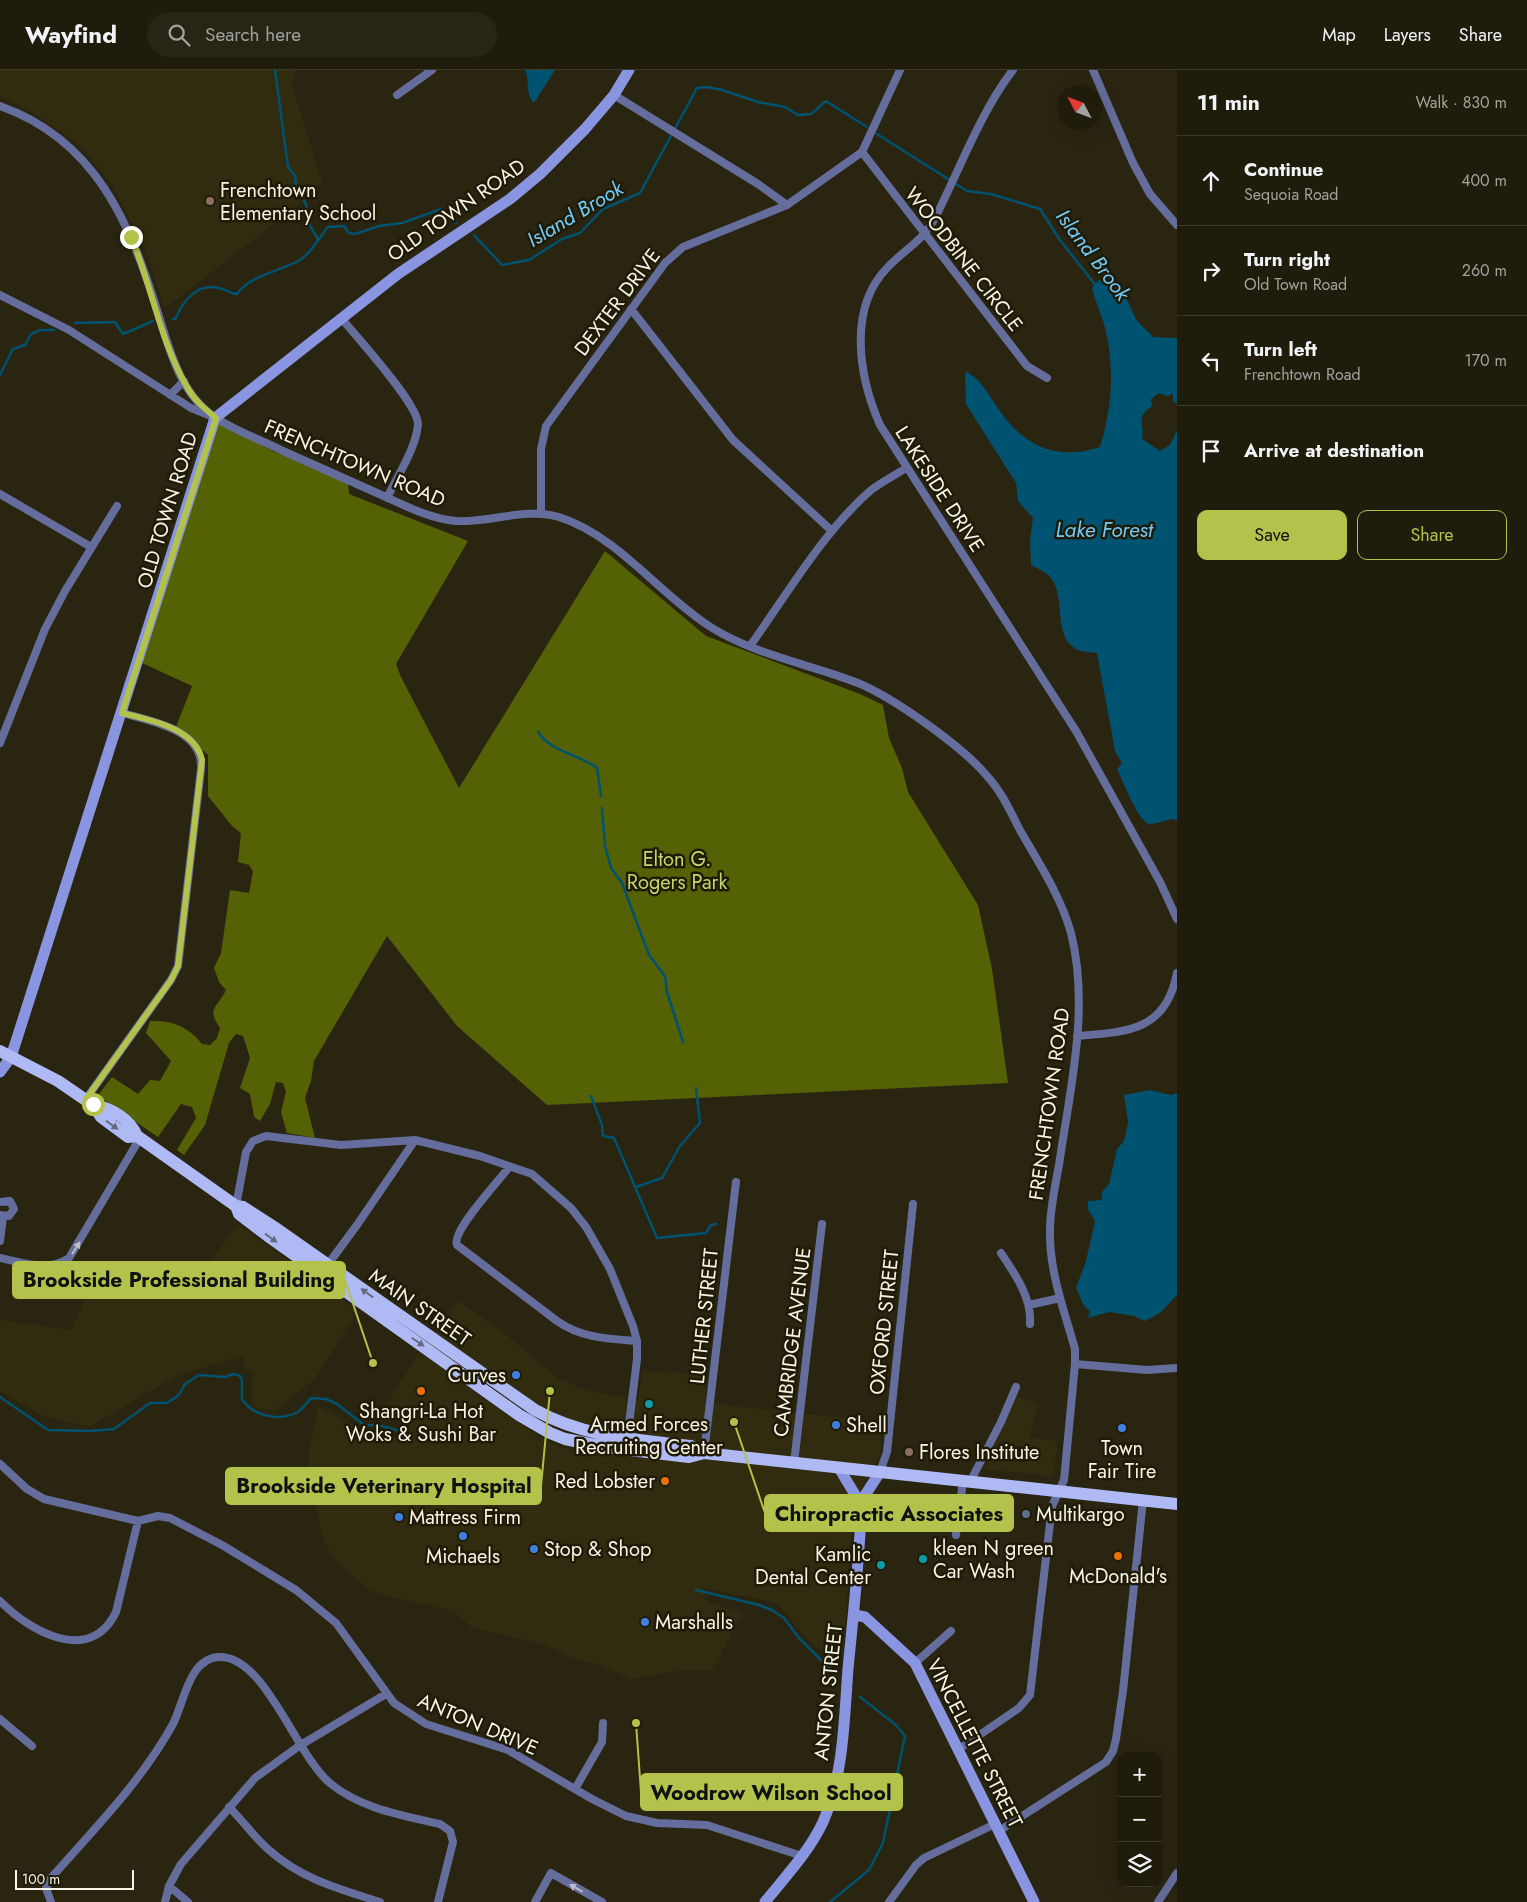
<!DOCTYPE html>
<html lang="en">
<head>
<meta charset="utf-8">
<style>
	body { margin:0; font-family:Jost,sans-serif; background:#272515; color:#f1f3f6 }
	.controls { position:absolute; right:15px; bottom:15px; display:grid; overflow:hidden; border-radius:10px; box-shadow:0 5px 20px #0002 }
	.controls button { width:45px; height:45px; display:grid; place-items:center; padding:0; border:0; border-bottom:1px solid #3c3a2d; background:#1f1c0c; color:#f1f3f6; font:25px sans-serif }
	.compass { position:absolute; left:1057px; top:15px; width:45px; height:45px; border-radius:50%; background:#1f1c0c; box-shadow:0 5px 20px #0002; rotate:311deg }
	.scale { position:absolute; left:15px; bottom:12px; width:119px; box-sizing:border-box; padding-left:5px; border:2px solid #f7f4e7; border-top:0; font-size:14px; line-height:18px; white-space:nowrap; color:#f7f4e7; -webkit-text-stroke:4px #1f1b07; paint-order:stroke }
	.stop { position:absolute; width:15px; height:15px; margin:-11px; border:4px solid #b3c24b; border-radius:50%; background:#fff }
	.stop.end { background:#b3c24b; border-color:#fff; box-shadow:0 1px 5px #0008 }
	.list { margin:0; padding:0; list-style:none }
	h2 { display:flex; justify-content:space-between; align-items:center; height:65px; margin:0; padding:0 20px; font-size:21px }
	h2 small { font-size:16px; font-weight:400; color:#a1a19d }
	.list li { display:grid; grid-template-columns:32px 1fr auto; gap:15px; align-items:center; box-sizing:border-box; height:90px; padding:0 20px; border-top:1px solid #3c3a2d }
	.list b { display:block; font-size:19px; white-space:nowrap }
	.list p { margin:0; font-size:16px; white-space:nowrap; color:#a1a19d }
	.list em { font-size:16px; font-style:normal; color:#a1a19d }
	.actions { display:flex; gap:10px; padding:15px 20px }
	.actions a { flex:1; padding:11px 0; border:1px solid #b3c24b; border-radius:10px; text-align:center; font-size:18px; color:#b3c24b }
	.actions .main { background:#b3c24b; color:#111 }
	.icon { flex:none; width:28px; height:28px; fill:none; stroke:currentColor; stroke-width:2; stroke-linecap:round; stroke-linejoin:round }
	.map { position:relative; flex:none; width:1177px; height:1832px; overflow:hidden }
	header { display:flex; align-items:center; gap:30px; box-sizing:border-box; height:70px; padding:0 25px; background:#1f1c0c; border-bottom:1px solid #3c3a2d }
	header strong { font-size:24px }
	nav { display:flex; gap:28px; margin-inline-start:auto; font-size:18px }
	.search { width:350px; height:45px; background:#272515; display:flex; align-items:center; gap:12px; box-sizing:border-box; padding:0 18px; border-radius:28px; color:#a1a19d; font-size:19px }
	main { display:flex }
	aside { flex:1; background:#1f1c0c }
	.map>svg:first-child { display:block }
</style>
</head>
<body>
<header>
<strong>Wayfind</strong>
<div class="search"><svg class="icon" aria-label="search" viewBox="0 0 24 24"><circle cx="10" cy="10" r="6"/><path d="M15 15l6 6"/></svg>Search here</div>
<nav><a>Map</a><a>Layers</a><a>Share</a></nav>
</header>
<main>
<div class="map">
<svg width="1177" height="1832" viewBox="0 0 1177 1832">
	<rect width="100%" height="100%" fill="#292510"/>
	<path fill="#312c0f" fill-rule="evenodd" d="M0,0h295l-3,16 30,95 -39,36 -119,92 -15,-51 -37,-73 -32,-40 -52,-35 -28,-13z
		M238,1154l120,87 -43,68 -41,32 -17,-3 -6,-6 2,-30 -8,-5 -3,-11 -64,19 -89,52 -48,-12 -41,-24v-71l71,10 26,-57 26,3 8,-10 62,19z
		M458,1231l45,31 55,46 28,12 52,11 4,-30 65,4 -2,28 177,19 -2,33 -27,52 -10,151 -16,-4 -14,-9 -18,-19 -17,-23 -75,-15 4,14 36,11 -31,57h-30l-51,9 -38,-17h-11l-39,-18 -71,-16 -18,-17 -62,-14 -23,-7 -27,-24 -12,-12 -8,-20 -13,-58v-23l9,-47 63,33 9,1 6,-3 12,-18 -21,-15 33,-54zM458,1280l71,50 26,14 47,16 35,5 -11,22 -57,-8 -17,-5 -17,-10 -92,-64z
		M1017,1326l21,7 -8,34 27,4 -3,35 -70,-7z"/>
	<path fill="#556105" d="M216,351l57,30 75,32 1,11 119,47 -72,123 5,13 58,111 146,-237 101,85 154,58 23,11 6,33 13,30 6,24 70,113 14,64 16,114 -461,22 -90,-79 -70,-90 -73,125 -3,20 -6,17 10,40 -28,-5 -6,-21 5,-20 -3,-9 -7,-1 -6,22 -10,17 -6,-4 -4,-23 -10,-6 10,-30 -7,-22 -7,-2 -7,9 -24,82 -21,30 -7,-5 19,-32 -4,-11 -11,-3 -23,33 -54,-37 -5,-6 13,-17 26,17 12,-14 10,1 11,-20 -25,-28 4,-12c22,-1 39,6 52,23l8,1 7,-7 3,-10c-14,-21 -3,-19 6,-38l-7,-8 -5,-14 7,-15 9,-63 19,3 4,-22 -4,-6 -11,-3 3,-29 -9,-7 -24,-30v-41l-32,-28 16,-41 -52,-24z"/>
	<path fill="#005271" d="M525,0h30l-21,33c-9,-9 -4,-22 -9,-33z
		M1099,210c27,7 26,17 37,39 4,7 12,11 17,18l24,1v66l-4,-3v-7l-6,2 -8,-3 -8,6 1,7c-19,14 -6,15 -10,33l18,12 10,-6 7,-15v390c-9,-3 -17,4 -27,4 -11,0 -28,-45 -33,-55l5,-6 -7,-12 -18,-98c-6,-1 -13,-1 -19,-3 -28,-13 -9,-56 -30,-75 -4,-4 -12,-7 -17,-10l-1,-25 3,-22 -15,-17 -2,-18 -50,-79 -1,-33c18,9 24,25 35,40 25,36 58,50 100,36 12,-39 15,-79 5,-119 -3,-13 -10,-26 -13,-40z
		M1150,1020l20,5 7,-2v202l-17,18 -15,8 -11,-5 -25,-4 -21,6 2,-6 -7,-8 -7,-16 10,-27 9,-40 -7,-12v-8l14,-1v-8l7,-8 8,-35 7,-8 4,-19 -4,-27z"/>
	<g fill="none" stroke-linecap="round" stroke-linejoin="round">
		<path stroke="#005271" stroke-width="2.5" d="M275,0l13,97 7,9 2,14 9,14 4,22 8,13
			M877,64l90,57 24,3 49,15 20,31 37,47
			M474,165l28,30 27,-5 33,-21 18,-6 23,-24 37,-16 57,-105 10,-1 15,3 36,12 27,5 13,8 13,-1 15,-13 41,26
			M173,249l3,-1c8,-19 23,-37 46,-29 6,1 8,5 15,5 13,-19 44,-23 63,-34 12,-8 19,-22 28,-33l16,-1 5,7 6,1 24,-8 23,-3 39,-14 15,14
			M75,253l40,-1 8,12 30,-13
			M0,305l13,-26 12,-4 6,-11 9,-4h14
			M538,662c13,20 41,22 59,36l4,28
			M602,738l3,38 6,22 11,15 27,72 16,21 2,16 16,50
			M591,1026l11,29 1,11 11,2 43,100 49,-5 5,-8 5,-1
			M636,1117l26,-9 18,-32 20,-23 -4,-35
			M0,1327l48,33 42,1 24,-2 36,-26h17l12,-8 6,-11 14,-9 26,2 9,-3 6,2 2,5v18c11,17 37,23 56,13 5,-3 9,-10 13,-14l15,1 11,5 27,21h14l22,6
			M696,1520l63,15 13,5 12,8 15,20 36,36
			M830,1832l39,-32 14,-27 22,-107 -9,-11 -36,-28"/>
		<path stroke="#656d9c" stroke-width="8" d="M1013,0c-31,39 -55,103 -78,148 -12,23 -30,31 -47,49 -41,41 -29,110 -8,158l196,306 84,151 17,37
			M1093,0l40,93 17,31 27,31
			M397,25l35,-25
			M614,25l144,89 29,21
			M0,36c96,34 130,117 158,207 12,38 22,81 58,105 20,13 45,22 67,33 31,14 63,28 94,42 25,11 52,26 79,28 34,2 69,-14 103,-4 59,19 99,76 150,109 45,29 101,38 149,57 36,15 104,63 129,93 15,16 24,37 34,56 18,31 40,65 50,101 19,76 -1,156 -12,232 -4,22 -9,44 -9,65 -1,41 14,80 25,119v15l-11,116 -12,26 -22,189 -11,13 -60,41
			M862,82l165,214 20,12
			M0,225l69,35 122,78 20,8
			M631,239l102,131 99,91
			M342,249c15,18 76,85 76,105 -1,22 -21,53 -31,74
			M170,325l14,-14
			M0,424l91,53
			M541,443v-64l5,-23 119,-163 18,-16 104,-42 75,-53 38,-82
			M750,576c36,-50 74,-115 120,-155 11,-9 24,-15 36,-23
			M0,673l45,-114 20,-38 52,-85
			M1077,966c51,-4 89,-5 100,-63
			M86,1029l85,-119 7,-14 23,-197c3,-39 -49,-48 -79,-56
			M509,1097c-10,14 -58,64 -52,78l100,76c24,17 51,18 80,20
			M0,1132l10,-1 4,8 -5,7 -9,-1
			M236,1136l10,-54 7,-11 13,-5 75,9 74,-5 65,16 52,18 39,34 15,19 24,42 23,57 4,15v18l-8,65 -5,18
			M0,1171l3,-24
			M1001,1183c14,21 31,45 29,71
			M0,1188c23,5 48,14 69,0l71,-120
			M326,1197l31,-42 58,-85
			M1029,1235l31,-7
			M1075,1294l72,6 30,-2
			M704,1383l32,-271
			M794,1393l28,-239
			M0,1394l27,25 17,10 94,22 20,-5 12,2 52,27 74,45 40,33 58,80 32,21 82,26 84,49 34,17 31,7 50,2 95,31
			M880,1402l7,-20 26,-248
			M970,1412l31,-60 15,-35
			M956,1465l7,-54
			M0,1531c29,30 90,65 116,11l22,-91
			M915,1593l36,-32
			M0,1649l32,27
			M575,1719l27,-47 1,-19
			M229,1737c14,14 25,30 40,43 32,29 71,39 111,52
			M999,1761l107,-69 7,-11 3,-12 7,-48 20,-191
			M169,1816l19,16
			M51,1832l-5,-14 5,-10c43,-49 90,-96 122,-154 11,-21 16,-67 47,-67 46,0 76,99 111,127 31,25 71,31 109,40l10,7 3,11 -15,60
			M165,1832l4,-16 12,-22 74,-86 44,-32 87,-52
			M535,1832l16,-29 51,29
			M889,1832l27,-37 8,-7 71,-34
			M1158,1832l19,-29"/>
		<path stroke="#8a95e1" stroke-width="11" d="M0,1002l11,-15 204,-639 183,-144 112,-75 30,-25 45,-45 29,-34 15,-25
			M860,1433l20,-31
			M855,1545l10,2 50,46 119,239
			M765,1832c20,-25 44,-50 58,-80 21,-48 21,-102 25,-153 5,-52 11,-104 13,-156l-1,-10 -21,-35"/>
		<path stroke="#afb9f4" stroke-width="12" d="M0,981l58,30 35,24 8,12 27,20 9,-1
			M93,1035c18,3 37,14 44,31l99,70 7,1 31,20 261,183c48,27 102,30 156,36l13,7
			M236,1136l3,8 29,22 251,179 31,18 15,6 40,8 84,10 15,-4 473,51"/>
	</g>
	<defs><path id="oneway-solid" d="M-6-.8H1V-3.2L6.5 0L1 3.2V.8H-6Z" transform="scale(1.25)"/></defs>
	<g fill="#676a7e">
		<use href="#oneway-solid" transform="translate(112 1055) rotate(36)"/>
		<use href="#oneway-solid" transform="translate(271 1168) rotate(36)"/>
		<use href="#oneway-solid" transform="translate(367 1223) rotate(-144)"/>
		<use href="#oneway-solid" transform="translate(418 1272) rotate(35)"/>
	</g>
	<g fill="#bdbec9">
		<use href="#oneway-solid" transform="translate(76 1178) rotate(-57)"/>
		<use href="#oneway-solid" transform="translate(576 1818) rotate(-151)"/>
	</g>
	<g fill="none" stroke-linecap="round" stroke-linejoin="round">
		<path stroke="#b3c24b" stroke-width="6" d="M93,1034l-7,-5 85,-119 7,-14 24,-206c-7,-32 -52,-40 -80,-47l94,-295c-11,-9 -22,-18 -29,-31 -27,-46 -35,-101 -56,-150"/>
	</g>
	<g fill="#8d6e63" stroke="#1f1b07" stroke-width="2">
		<circle cx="210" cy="131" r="5"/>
		<circle cx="909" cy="1382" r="5"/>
	</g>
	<g fill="#3f7fe0" stroke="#1f1b07" stroke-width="2">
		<circle cx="516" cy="1305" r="5"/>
		<circle cx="836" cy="1355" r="5"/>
		<circle cx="1122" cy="1358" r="5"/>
		<circle cx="399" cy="1447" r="5"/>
		<circle cx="463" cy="1466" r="5"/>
		<circle cx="534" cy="1479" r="5"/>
		<circle cx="645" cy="1552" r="5"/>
	</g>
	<g fill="#e8710a" stroke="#1f1b07" stroke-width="2">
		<circle cx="421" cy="1321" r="5"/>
		<circle cx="665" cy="1411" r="5"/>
		<circle cx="1118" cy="1486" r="5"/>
	</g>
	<g fill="#0f9aa8" stroke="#1f1b07" stroke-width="2">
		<circle cx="649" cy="1334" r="5"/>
		<circle cx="923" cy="1489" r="5"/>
		<circle cx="881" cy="1495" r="5"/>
	</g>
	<circle fill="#5c6f8a" stroke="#1f1b07" stroke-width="2" cx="1026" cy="1444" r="5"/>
	<g text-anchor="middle" stroke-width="5" stroke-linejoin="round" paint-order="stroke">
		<g font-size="20" fill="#f7f4e7" stroke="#1f1b07" text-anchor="start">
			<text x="220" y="127">Frenchtown<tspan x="220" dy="23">Elementary School</tspan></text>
			<text x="506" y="1312" text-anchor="end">Curves</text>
			<text x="421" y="1348" text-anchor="middle">Shangri-La Hot<tspan x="421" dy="23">Woks &amp; Sushi Bar</tspan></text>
			<text x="649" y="1361" text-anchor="middle">Armed Forces<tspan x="649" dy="23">Recruiting Center</tspan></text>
			<text x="846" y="1362">Shell</text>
			<text x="1122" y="1385" text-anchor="middle">Town<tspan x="1122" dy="23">Fair Tire</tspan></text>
			<text x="919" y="1389">Flores Institute</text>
			<text x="655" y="1418" text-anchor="end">Red Lobster</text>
			<text x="1036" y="1451">Multikargo</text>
			<text x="409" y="1454">Mattress Firm</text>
			<text x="933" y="1485">kleen N green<tspan x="933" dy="23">Car Wash</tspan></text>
			<text x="544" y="1486">Stop &amp; Shop</text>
			<text x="871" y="1491" text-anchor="end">Kamlic<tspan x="871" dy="23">Dental Center</tspan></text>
			<text x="463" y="1493" text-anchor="middle">Michaels</text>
			<text x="1118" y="1513" text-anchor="middle">McDonald's</text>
			<text x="655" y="1559">Marshalls</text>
		</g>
		<g font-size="20" fill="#f7f4e7" stroke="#1f1b07">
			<text transform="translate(456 140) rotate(-35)" y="7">OLD TOWN ROAD</text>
			<text transform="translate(964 189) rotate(52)" y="7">WOODBINE CIRCLE</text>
			<text transform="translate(617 232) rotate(-53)" y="7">DEXTER DRIVE</text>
			<text transform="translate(355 393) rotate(23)" y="7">FRENCHTOWN ROAD</text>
			<text transform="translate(940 419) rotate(57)" y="7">LAKESIDE DRIVE</text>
			<text transform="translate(167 440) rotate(-73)" y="7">OLD TOWN ROAD</text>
			<text transform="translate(1049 1034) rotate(-82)" y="7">FRENCHTOWN ROAD</text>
			<text transform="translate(420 1237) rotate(35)" y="7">MAIN STREET</text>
			<text transform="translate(704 1246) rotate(-84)" y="7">LUTHER STREET</text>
			<text transform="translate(884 1252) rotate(-84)" y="7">OXFORD STREET</text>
			<text transform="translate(792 1272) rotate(-83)" y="7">CAMBRIDGE AVENUE</text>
			<text transform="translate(828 1622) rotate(-84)" y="7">ANTON STREET</text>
			<text transform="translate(478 1654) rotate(23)" y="7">ANTON DRIVE</text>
			<text transform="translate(975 1673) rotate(63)" y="7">VINCELLETTE STREET</text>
		</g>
		<g font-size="20" fill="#c3d76b" stroke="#1f1b07">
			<text x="677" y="796">Elton G.<tspan x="677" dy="23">Rogers Park</tspan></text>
		</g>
		<g font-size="21" font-style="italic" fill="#71cbfa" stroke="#1f1b07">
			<text transform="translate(575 144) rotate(-31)" y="7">Island Brook</text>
			<text transform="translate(1093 185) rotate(53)" y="7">Island Brook</text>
			<text x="1104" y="467">Lake Forest</text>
		</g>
	</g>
	<path fill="none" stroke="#b3c24b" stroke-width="2" d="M373 1293L345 1210M550 1321L541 1416M734 1352L765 1443M636 1653L641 1722"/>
	<g fill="#b3c24b" stroke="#1f1b07" stroke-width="2">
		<circle cx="373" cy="1293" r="5"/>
		<circle cx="550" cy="1321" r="5"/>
		<circle cx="734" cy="1352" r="5"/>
		<circle cx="636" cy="1653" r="5"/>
	</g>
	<g fill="#b3c24b" stroke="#b3c24b" stroke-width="2">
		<rect x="13" y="1192" width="332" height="36" rx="5"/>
		<rect x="226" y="1398" width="315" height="36" rx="5"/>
		<rect x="765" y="1425" width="248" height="36" rx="5"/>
		<rect x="641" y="1704" width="261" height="36" rx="5"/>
	</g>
	<g font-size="21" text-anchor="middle" font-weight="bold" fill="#111">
		<text x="179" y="1217">Brookside Professional Building</text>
		<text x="384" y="1423">Brookside Veterinary Hospital</text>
		<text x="889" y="1451">Chiropractic Associates</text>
		<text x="771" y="1730">Woodrow Wilson School</text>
	</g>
</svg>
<div class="controls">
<button>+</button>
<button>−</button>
<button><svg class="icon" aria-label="layers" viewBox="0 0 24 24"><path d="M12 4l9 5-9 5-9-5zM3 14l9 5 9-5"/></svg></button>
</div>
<svg class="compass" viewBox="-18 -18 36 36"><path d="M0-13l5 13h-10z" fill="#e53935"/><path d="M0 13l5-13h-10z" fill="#a1a19d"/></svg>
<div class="scale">100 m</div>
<div class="stop" style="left:93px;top:1034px"></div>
<div class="stop end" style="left:131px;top:167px"></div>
</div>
<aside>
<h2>11 min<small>Walk · 830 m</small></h2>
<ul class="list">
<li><svg class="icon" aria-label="ahead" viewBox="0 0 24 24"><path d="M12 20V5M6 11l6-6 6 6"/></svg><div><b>Continue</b><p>Sequoia Road</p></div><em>400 m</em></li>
<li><svg class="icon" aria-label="right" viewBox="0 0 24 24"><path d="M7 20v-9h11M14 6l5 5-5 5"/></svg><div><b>Turn right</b><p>Old Town Road</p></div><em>260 m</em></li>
<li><svg class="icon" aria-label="left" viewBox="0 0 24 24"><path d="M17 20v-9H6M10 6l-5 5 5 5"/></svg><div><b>Turn left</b><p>Frenchtown Road</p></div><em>170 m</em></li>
<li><svg class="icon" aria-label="arrive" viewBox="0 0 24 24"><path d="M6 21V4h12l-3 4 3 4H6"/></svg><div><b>Arrive at destination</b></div></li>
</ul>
<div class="actions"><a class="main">Save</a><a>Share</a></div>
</aside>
</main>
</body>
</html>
